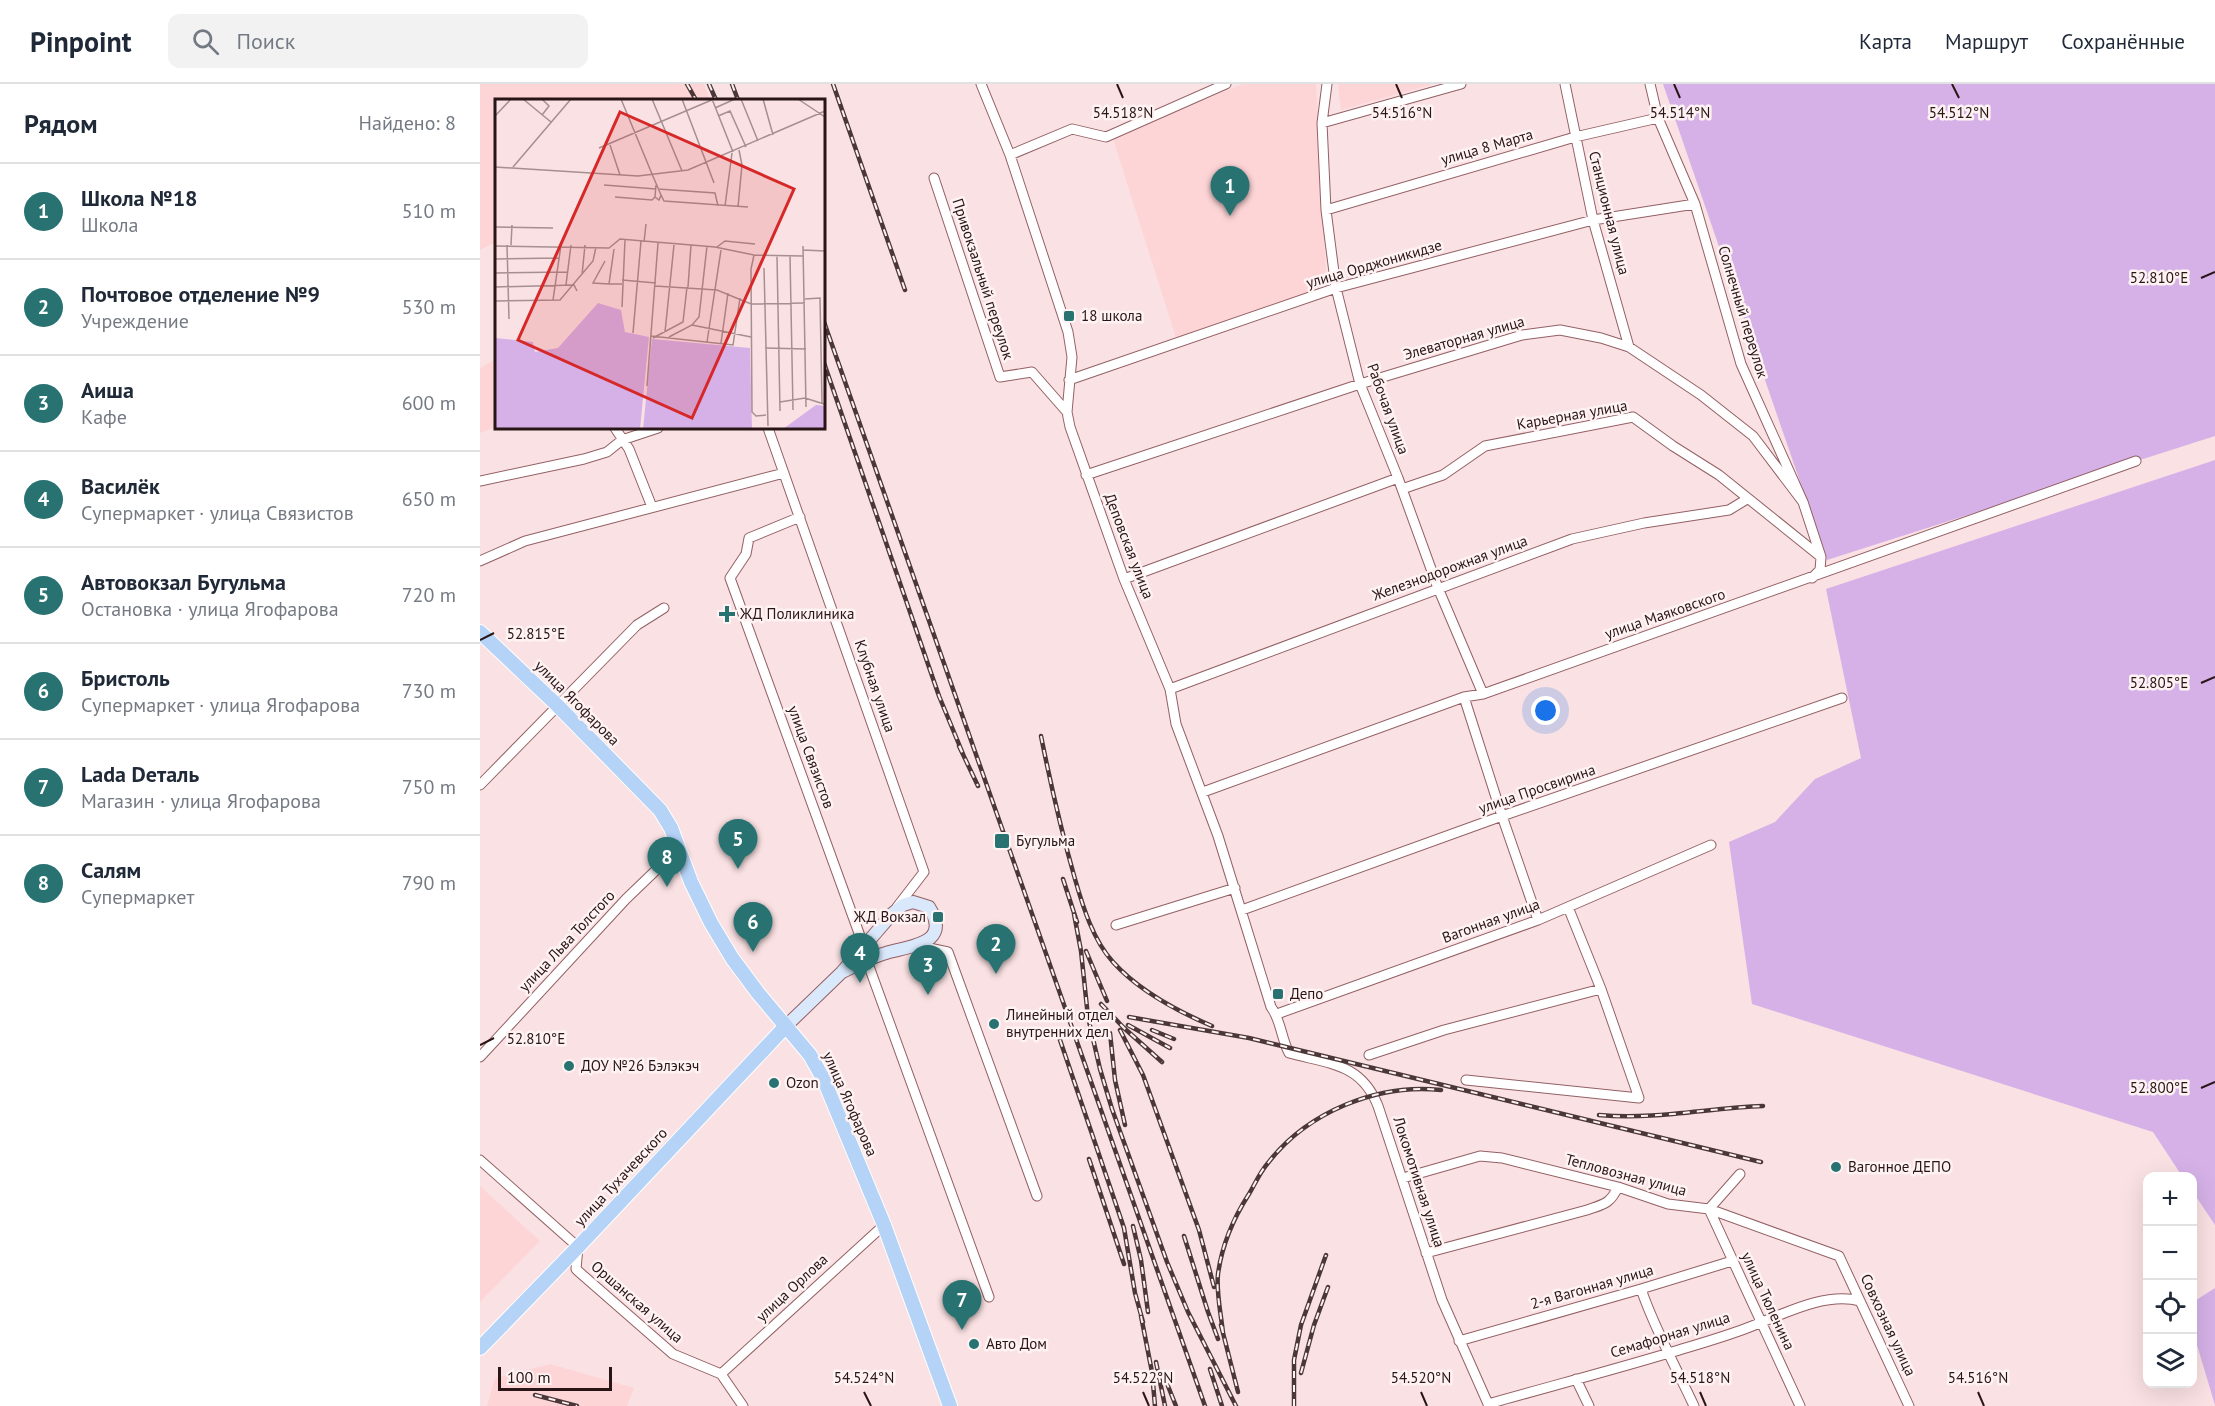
<!DOCTYPE html>
<html lang="ru">
<head>
<meta charset="utf-8">
<style>
	body { margin:0; font-family:"PT Sans",sans-serif; background:#f2f2f3; color:#1f2937 }
	.controls { position:absolute; right:18px; bottom:18px; display:grid; overflow:hidden; border-radius:12px; box-shadow:0 6px 24px #0002 }
	.controls button { width:54px; height:54px; display:grid; place-items:center; padding:0; border:0; border-bottom:2px solid #e0e1e3; background:#fff; color:#1f2937; font:30px sans-serif }
	.scale { position:absolute; left:18px; bottom:15px; width:114px; box-sizing:border-box; padding-left:6px; border:3px solid #291516; border-top:0; font-size:16px; line-height:21px; white-space:nowrap; color:#291516; -webkit-text-stroke:4px #fef2f3; paint-order:stroke }
	.you { position:absolute; left:1066px; top:627px; width:21px; height:21px; margin:-15px; border:4px solid #fff; border-radius:50%; background:#1a73e8; box-shadow:0 0 0 9px #1a73e833 }
	.badge { display:grid; place-items:center; width:39px; height:39px; border-radius:50%; background:#287272; color:#fff; font-size:20px; font-weight:700 }
	.pin { position:absolute; translate:-50% -50px; filter:drop-shadow(0 2px 3px #0008) }
	.pin::after { content:''; position:absolute; top:32px; width:21px; height:18px; background:inherit; clip-path:polygon(0 0,100% 0,50% 100%) }
	.list { margin:0; padding:0; list-style:none }
	h2 { display:flex; justify-content:space-between; align-items:center; height:78px; margin:0; padding:0 24px; font-size:26px }
	h2 small { font-size:20px; font-weight:400; color:#747a83 }
	.list li { display:grid; grid-template-columns:39px 1fr auto; gap:18px; align-items:center; box-sizing:border-box; height:96px; padding:0 24px; border-top:2px solid #e0e1e3 }
	.list b { display:block; font-size:22px; white-space:nowrap }
	.list p { margin:0; font-size:20px; white-space:nowrap; color:#747a83 }
	.list em { font-size:20px; font-style:normal; color:#747a83 }
	.icon { flex:none; width:33px; height:33px; fill:none; stroke:currentColor; stroke-width:2; stroke-linecap:round; stroke-linejoin:round }
	.map { position:relative; flex:none; width:1735px; height:1322px; overflow:hidden }
	header { display:flex; align-items:center; gap:36px; box-sizing:border-box; height:84px; padding:0 30px; background:#fff; border-bottom:2px solid #e0e1e3 }
	header strong { font-size:28px }
	nav { display:flex; gap:33px; margin-inline-start:auto; font-size:21px }
	.search { width:420px; height:54px; background:#f2f2f3; display:flex; align-items:center; gap:15px; box-sizing:border-box; padding:0 21px; border-radius:12px; color:#747a83; font-size:22px }
	main { display:flex }
	aside { flex:1; background:#fff }
	.map>svg:first-child { display:block }
</style>
</head>
<body>
<header>
<strong>Pinpoint</strong>
<div class="search"><svg class="icon" aria-label="search" viewBox="0 0 24 24"><circle cx="10" cy="10" r="6"/><path d="M15 15l6 6"/></svg>Поиск</div>
<nav><a>Карта</a><a>Маршрут</a><a>Сохранённые</a></nav>
</header>
<main>
<aside>
<h2>Рядом<small>Найдено: 8</small></h2>
<ul class="list">
<li><span class="badge">1</span><div><b>Школа №18</b><p>Школа</p></div><em>510 m</em></li>
<li><span class="badge">2</span><div><b>Почтовое отделение №9</b><p>Учреждение</p></div><em>530 m</em></li>
<li><span class="badge">3</span><div><b>Аиша</b><p>Кафе</p></div><em>600 m</em></li>
<li><span class="badge">4</span><div><b>Василёк</b><p>Супермаркет · улица Связистов</p></div><em>650 m</em></li>
<li><span class="badge">5</span><div><b>Автовокзал Бугульма</b><p>Остановка · улица Ягофарова</p></div><em>720 m</em></li>
<li><span class="badge">6</span><div><b>Бристоль</b><p>Супермаркет · улица Ягофарова</p></div><em>730 m</em></li>
<li><span class="badge">7</span><div><b>Lada Dеталь</b><p>Магазин · улица Ягофарова</p></div><em>750 m</em></li>
<li><span class="badge">8</span><div><b>Салям</b><p>Супермаркет</p></div><em>790 m</em></li>
</ul>
</aside>
<div class="map">
<svg width="1735" height="1322" viewBox="0 0 1735 1322">
	<rect width="100%" height="100%" fill="#fae1e3"/>
	<path fill="#fed5d7" d="M0,0h224l6,16h-214v142l-16,8z
		M762,0h74l11,208 -150,49 -64,-202z
		M858,0h92v1l-89,25z
		M16,275v68l-16,6v-65z
		M0,1102l60,55 -60,61z
		M70,1280l84,24 -7,18h-140l8,-28z"/>
	<path fill="#d5b1e7" d="M1183,0h552v352l-388,124z
		M1735,376v765l-22,-33 -1,-16h-10l-29,-44 -401,-128 -23,-162 46,-20 40,-43 46,-21 -35,-169z
		M1735,1204v117l-22,-73v-30z"/>
	<g fill="none" stroke-linecap="round" stroke-linejoin="round">
		<g stroke="#936064" stroke-width="11">
			<path id="street" d="M501,0l29,71 58,177 4,25 -5,55 3,15 54,152 46,110 6,35 42,112 53,171c10,13 10,31 18,46 40,11 72,10 89,53l64,194 47,106
				M847,0l-5,39 4,87 10,78 24,96 38,94 40,110 45,106
				M1085,0l28,136 36,127
				M1170,0l8,34 37,86 46,160 62,138 18,55 -1,13 -8,8
				M842,39l139,-39
				M530,71l62,-26 34,8 120,-53
				M454,94l66,199 32,-5 35,40
				M846,126l249,-73 83,-19
				M589,296l267,-92 257,-68 102,-16
				M135,344l14,21 23,58
				M288,344l156,444 -27,35
				M606,391l274,-91 162,-49 38,-5 41,8 28,9 72,48 52,41 50,66
				M0,397l104,-22 23,-7 15,-12 36,-12
				M922,405l41,-14 42,-29 148,-29 40,29 46,29 102,82
				M320,433l-51,21 -3,16 -16,24 134,369
				M0,477l45,-20 259,-68
				M644,495l274,-101
				M690,605l402,-150 72,-16 85,-13 18,-11
				M984,613l38,119 36,104
				M0,701l157,-160 27,-17
				M723,708l261,-95 19,-3 653,-233
				M762,826l260,-94 340,-118
				M636,841l119,-37
				M440,862l28,6 89,244
				M387,877l122,336
				M797,930l261,-94 173,-75
				M889,971l75,-25 157,-41 -33,-82
				M0,973l146,-158 53,-51
				M986,996l173,18 -38,-109
				M0,1076l98,87 -2,22 2,2 95,83 48,20
				M1260,1090l-31,35 91,197
				M923,1094l77,-22 22,2 116,29 50,17 41,5 130,47 70,150
				M946,1169l161,-43c17,-6 23,-6 31,-23
				M1161,1205c14,41 35,78 53,117
				M979,1257l182,-52 91,-28
				M241,1290l163,-149
				M241,1290l22,32
				M1096,1295l13,27
				M1008,1320c60,-17 121,-33 181,-51 26,-8 52,-15 78,-25 33,-12 77,-37 113,-27"/>
		</g>
		<g stroke="#936064" stroke-width="14">
			<path id="secondary" d="M305,943l57,-55 50,-58 11,-9 10,-3 16,5c24,38 -21,39 -43,46 -15,4 -30,13 -44,19"/>
		</g>
		<g stroke="#fff" stroke-width="16">
			<path id="primary" d="M0,548l77,73 103,105 11,18 20,54 20,41 21,35 26,35 52,62 14,25 60,145 66,181
				M0,1264l98,-101 207,-220"/>
		</g>
		<use href="#street" stroke="#fff" stroke-width="9"/>
		<use href="#secondary" stroke="#dae8fb" stroke-width="12"/>
		<use href="#primary" stroke="#b5d2f7" stroke-width="14"/>
		<g stroke="#4c3738" stroke-width="4.5">
			<path id="rail" d="M207,0l9,16
				M229,0l7,16
				M252,0l6,16
				M353,0l72,206
				M344,238l381,1084
				M344,279l115,333 24,58
				M561,652c10,50 20,94 34,143 8,28 18,61 38,83 26,29 64,49 99,64
				M479,662l19,40
				M583,795l14,43
				M594,830l7,37 7,66 12,52 12,40 55,153 21,50 48,94
				M606,867l21,50
				M621,920l23,24 38,34
				M649,933l120,21 512,124
				M648,941l42,23
				M640,946l23,45 56,155 15,57
				M672,946l22,9
				M630,949l5,47 10,45
				M580,956l64,188 11,65 8,29
				M1119,1031c56,5 109,-7 164,-9
				M609,1075l35,105
				M653,1142l8,34 7,52
				M704,1152l24,76 10,27
				M661,1232l11,56
				M741,1241l17,67
				M743,1249c-2,-19 -7,-41 -5,-59 4,-30 15,-55 31,-80 6,-10 11,-22 19,-31 39,-51 110,-80 173,-73
				M676,1278l9,44
				M730,1285l12,37
				M821,1289l13,-48 14,-38
				M686,1297l10,25
				M673,1299l2,23
				M55,1311l42,11
				M814,1322v-46l7,-35 25,-70"/>
		</g>
		<use href="#rail" stroke="#fef2f3" stroke-width="2" stroke-dasharray="7" stroke-linecap="butt"/>
	</g>
	<path fill="none" stroke="#291516" stroke-width="2" d="M637,0l6,14M916,0l6,14M1194,0l6,14M1472,0l7,14M1721,194l14,-6M0,556l14,-7M1721,599l14,-6M0,961l14,-7M1721,1004l14,-6M384,1308l7,14M663,1308l6,14M941,1308l6,14M1220,1308l6,14M1498,1308l6,14"/>
	<g fill="#287272" stroke="#fef2f3" stroke-width="2">
		<rect x="583" y="226" width="12" height="12" rx="3"/>
		<path d="M244 521h6v6h6v6h-6v6h-6v-6h-6v-6h6z"/>
		<rect x="514" y="749" width="16" height="16" rx="3"/>
		<rect x="452" y="827" width="12" height="12" rx="3"/>
		<rect x="792" y="904" width="12" height="12" rx="3"/>
		<circle cx="514" cy="940" r="6"/>
		<circle cx="89" cy="982" r="6"/>
		<circle cx="294" cy="999" r="6"/>
		<circle cx="1356" cy="1083" r="6"/>
		<circle cx="494" cy="1260" r="6"/>
	</g>
	<g text-anchor="middle" stroke-width="5" stroke-linejoin="round" paint-order="stroke">
		<g font-size="15" fill="#291516" stroke="#fef2f3">
			<text transform="translate(1007 63) rotate(-16)" y="5">улица 8 Марта</text>
			<text transform="translate(1129 129) rotate(76)" y="5">Станционная улица</text>
			<text transform="translate(894 180) rotate(-16)" y="5">улица Орджоникидзе</text>
			<text transform="translate(503 195) rotate(72)" y="5">Привокзальный переулок</text>
			<text transform="translate(1263 228) rotate(73)" y="5">Солнечный переулок</text>
			<text transform="translate(984 254) rotate(-16)" y="5">Элеваторная улица</text>
			<text transform="translate(908 325) rotate(70)" y="5">Рабочая улица</text>
			<text transform="translate(1092 331) rotate(-10)" y="5">Карьерная улица</text>
			<text transform="translate(649 462) rotate(69)" y="5">Деповская улица</text>
			<text transform="translate(970 484) rotate(-20)" y="5">Железнодорожная улица</text>
			<text transform="translate(1185 530) rotate(-19)" y="5">улица Маяковского</text>
			<text transform="translate(395 602) rotate(71)" y="5">Клубная улица</text>
			<text transform="translate(97 619) rotate(45)" y="5">улица Ягофарова</text>
			<text transform="translate(331 673) rotate(70)" y="5">улица Связистов</text>
			<text transform="translate(1057 705) rotate(-19)" y="5">улица Просвирина</text>
			<text transform="translate(1011 837) rotate(-20)" y="5">Вагонная улица</text>
			<text transform="translate(87 857) rotate(-47)" y="5">улица Льва Толстого</text>
			<text transform="translate(370 1020) rotate(66)" y="5">улица Ягофарова</text>
			<text transform="translate(1146 1091) rotate(15)" y="5">Тепловозная улица</text>
			<text transform="translate(141 1093) rotate(-47)" y="5">улица Тухачевского</text>
			<text transform="translate(939 1098) rotate(72)" y="5">Локомотивная улица</text>
			<text transform="translate(1112 1203) rotate(-16)" y="5">2-я Вагонная улица</text>
			<text transform="translate(312 1204) rotate(-43)" y="5">улица Орлова</text>
			<text transform="translate(1288 1217) rotate(65)" y="5">улица Тюленина</text>
			<text transform="translate(157 1218) rotate(41)" y="5">Оршанская улица</text>
			<text transform="translate(1408 1241) rotate(65)" y="5">Совхозная улица</text>
			<text transform="translate(1190 1251) rotate(-17)" y="5">Семафорная улица</text>
		</g>
		<g font-size="15" fill="#291516" stroke="#fef2f3" text-anchor="start">
			<text x="601" y="237">18 школа</text>
			<text x="260" y="535">ЖД Поликлиника</text>
			<text x="536" y="762">Бугульма</text>
			<text x="446" y="838" text-anchor="end">ЖД Вокзал</text>
			<text x="810" y="915">Депо</text>
			<text x="526" y="936">Линейный отдел<tspan x="526" dy="17">внутренних дел</tspan></text>
			<text x="101" y="987">ДОУ №26 Бэлэкэч</text>
			<text x="306" y="1004">Ozon</text>
			<text x="1368" y="1088">Вагонное ДЕПО</text>
			<text x="506" y="1265">Авто Дом</text>
		</g>
	</g>
	<g transform="translate(15 15)">
		<rect width="330" height="330" fill="#fae1e3"/>
		<path d="M103,204l23,7 4,22 24,5 -9,92h-145v-91l38,4 2,10 23,-4zM157,240l98,9 2,81h-109zM321,306l9,1v23h-42z" fill="#d5b1e7"/>
		<path fill="none" stroke="#a68f91" stroke-width="1.5" d="M28,0l28,23M47,0l7,7 -7,9M126,0l31,75M157,0l30,72M187,0l32,84M217,0l21,53M246,0l17,42M268,0l10,36M303,0l27,18M220,9l20,-9M0,17l16,-17M223,17l12,-5 16,36M115,46l10,30M104,49l115,-49M0,68l143,9 50,-6 137,-59M18,68l58,-68M157,75l9,21 -2,5 -4,-3 1,-12M109,86l52,4M163,90l57,4 3,13M166,96l3,6 84,6M120,98l37,3 3,-3M230,107l7,-53M243,108l4,-42 -3,-15M0,128l58,1M149,143l2,-18M12,146l2,74M16,146l1,-20M0,147l114,2 11,-9 95,8 39,8 49,1M308,147l3,161M222,148l8,-6 30,3M119,150l-5,35h13M308,151l22,1M259,156l-3,14 1,143 4,4 10,-1M282,157l3,155M295,157l3,154M0,160l64,-1M110,162l-12,22 16,1M269,169l4,158M0,174l72,-1M87,176l3,-30M127,181l34,3M71,186l5,-40M160,187l62,4 34,14 54,-1M0,188l79,-2 3,6M193,188l3,-42M310,200l15,-1 2,105M58,201l8,-55M0,202l65,-1 33,-39 3,-14M127,208l3,-67M197,226l59,12M170,233l9,-87M138,234l8,-92M156,237l82,9 7,-47M174,238l23,-12 7,-8 8,-71M158,239l30,-16 4,-35M212,243l14,-92M226,244l7,-50M270,249l41,1M152,287l11,-143M285,303l25,-4 19,6"/>
		<path fill="#d62828" fill-opacity="0.15" stroke="#d62828" stroke-width="3" d="M125,13l174,77 -102,229 -174,-78z"/>
		<rect width="330" height="330" fill="none" stroke="#291516" stroke-width="3"/>
	</g>
	<g font-size="15" text-anchor="middle" fill="#291516" stroke="#fef2f3" stroke-width="5" stroke-linejoin="round" paint-order="stroke">
		<text x="643" y="34">54.518°N</text>
		<text x="922" y="34">54.516°N</text>
		<text x="1200" y="34">54.514°N</text>
		<text x="1479" y="34">54.512°N</text>
		<text x="1679" y="199">52.810°E</text>
		<text x="56" y="555">52.815°E</text>
		<text x="1679" y="604">52.805°E</text>
		<text x="56" y="960">52.810°E</text>
		<text x="1679" y="1009">52.800°E</text>
		<text x="384" y="1299">54.524°N</text>
		<text x="663" y="1299">54.522°N</text>
		<text x="941" y="1299">54.520°N</text>
		<text x="1220" y="1299">54.518°N</text>
		<text x="1498" y="1299">54.516°N</text>
	</g>
</svg>
<div class="controls">
<button>+</button>
<button>−</button>
<button><svg class="icon" aria-label="locate" viewBox="0 0 24 24"><circle cx="12" cy="12" r="6"/><path d="M12 2v4M12 18v4M2 12h4M18 12h4"/></svg></button>
<button><svg class="icon" aria-label="layers" viewBox="0 0 24 24"><path d="M12 4l9 5-9 5-9-5zM3 14l9 5 9-5"/></svg></button>
</div>
<div class="scale">100 m</div>
<div class="you"></div>
<div class="pin badge" style="left:750px;top:132px">1</div>
<div class="pin badge" style="left:516px;top:890px">2</div>
<div class="pin badge" style="left:448px;top:911px">3</div>
<div class="pin badge" style="left:380px;top:899px">4</div>
<div class="pin badge" style="left:258px;top:785px">5</div>
<div class="pin badge" style="left:273px;top:868px">6</div>
<div class="pin badge" style="left:482px;top:1246px">7</div>
<div class="pin badge" style="left:187px;top:803px">8</div>
</div>
</main>
</body>
</html>
